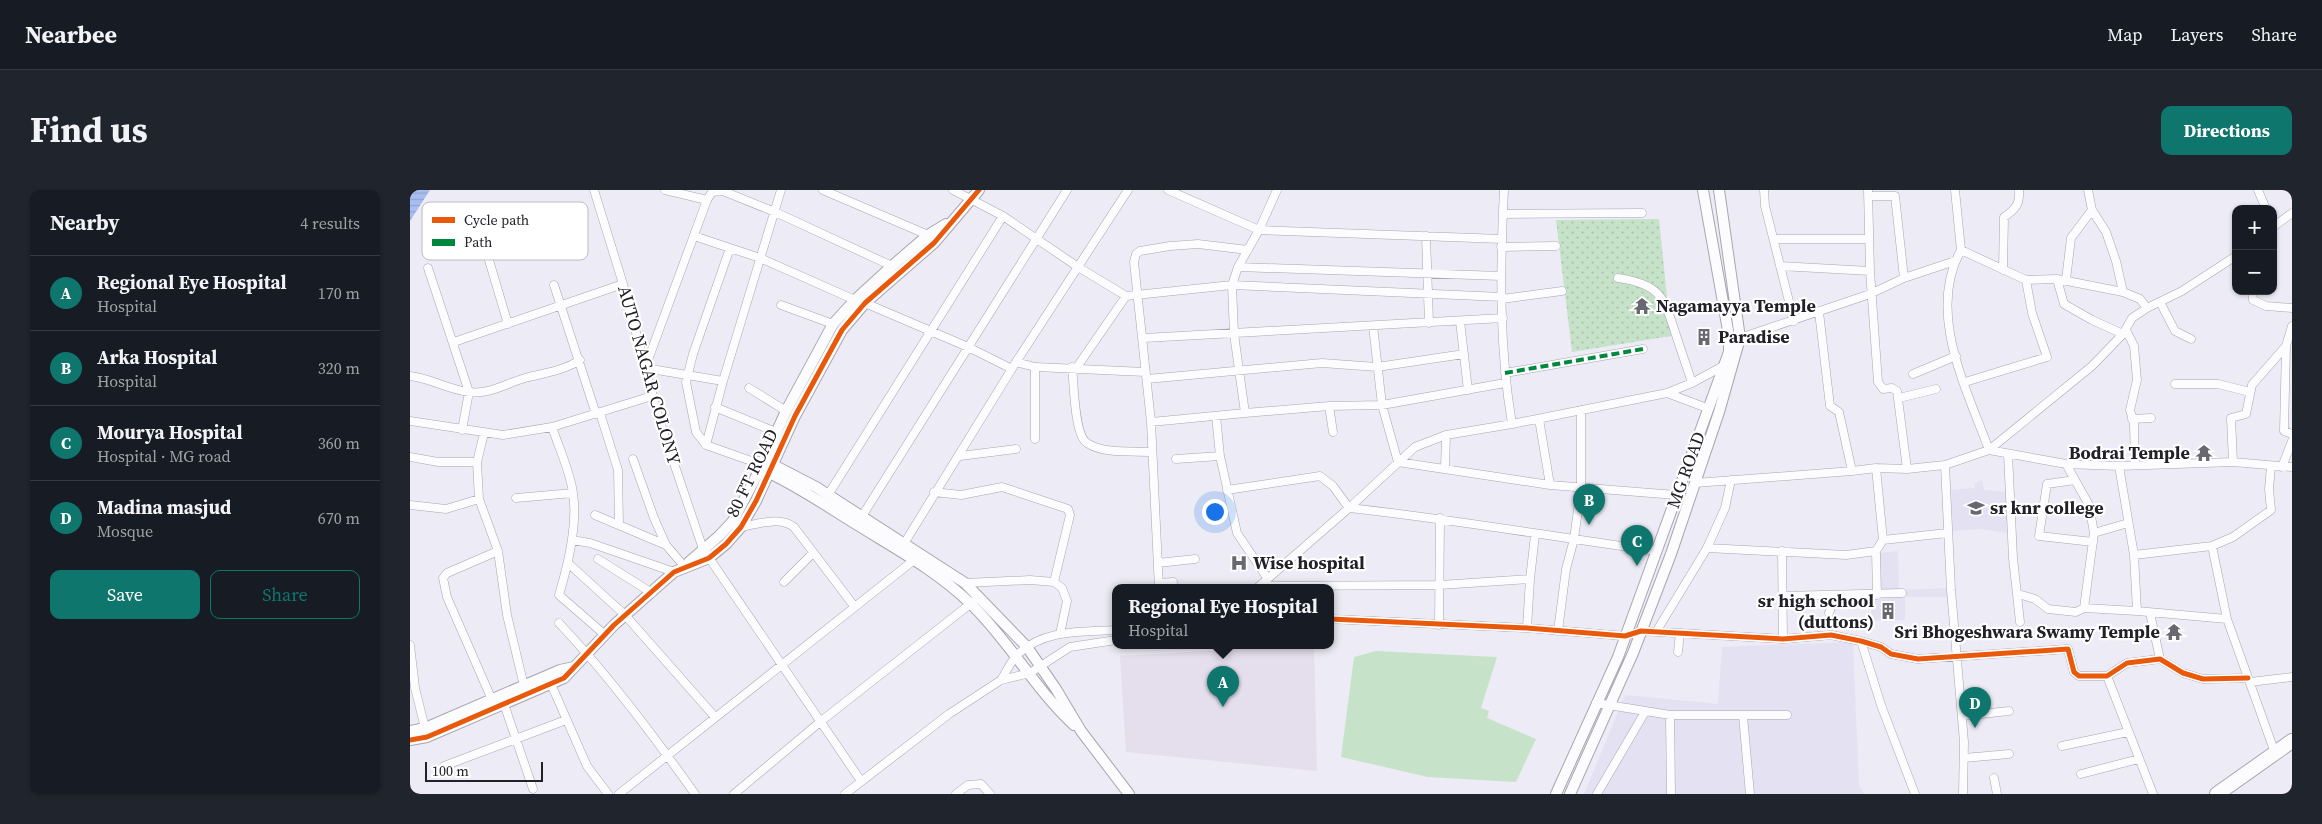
<!DOCTYPE html>
<html lang="en">
<head>
<meta charset="utf-8">
<style>
	body { margin:0; font-family:"Source Serif 4",serif; background:#20242c; color:#f1f3f6 }
	.controls { position:absolute; right:15px; top:15px; display:grid; overflow:hidden; border-radius:10px; box-shadow:0 1px 4px #0004 }
	.controls button { width:45px; height:45px; display:grid; place-items:center; padding:0; border:0; border-bottom:1px solid #363941; background:#171b24; color:#f1f3f6; font:25px sans-serif }
	.scale { position:absolute; left:15px; bottom:12px; width:118px; box-sizing:border-box; padding-left:5px; border:2px solid #222128; border-top:0; font-size:14px; line-height:18px; white-space:nowrap; color:#222128; -webkit-text-stroke:4px #fff; paint-order:stroke }
	.you { position:absolute; left:804px; top:321px; width:18px; height:18px; margin:-12px; border:4px solid #fff; border-radius:50%; background:#1a73e8; box-shadow:0 0 0 8px #1a73e833 }
	.badge { display:grid; place-items:center; width:32px; height:32px; border-radius:50%; background:#0f766e; color:#fff; font-size:16px; font-weight:700 }
	.pin { position:absolute; translate:-50% -41px; filter:drop-shadow(0 1px 2px #0008) }
	.pin::after { content:''; position:absolute; top:26px; width:18px; height:15px; background:inherit; clip-path:polygon(0 0,100% 0,50% 100%) }
	.popup { position:absolute; left:702px; top:394px; width:222px; height:65px; box-sizing:border-box; display:grid; place-content:center; border-radius:10px; background:#171b24; filter:drop-shadow(0 1px 4px #0005); font-size:16px; white-space:nowrap; color:#9ea1a6 }
	.popup b { font-size:19px; color:#f1f3f6 }
	.popup::after { content:''; position:absolute; left:50%; top:100%; margin-left:-10px; border:10px solid transparent; border-top-color:#171b24 }
	.list { margin:0; padding:0; list-style:none }
	h2 { display:flex; justify-content:space-between; align-items:center; height:65px; margin:0; padding:0 20px; font-size:21px }
	h2 small { font-size:16px; font-weight:400; color:#9ea1a6 }
	.list li { display:grid; grid-template-columns:32px 1fr auto; gap:15px; align-items:center; box-sizing:border-box; height:75px; padding:0 20px; border-top:1px solid #363941 }
	.list b { display:block; font-size:19px; white-space:nowrap }
	.list p { margin:0; font-size:16px; white-space:nowrap; color:#9ea1a6 }
	.list em { font-size:16px; font-style:normal; color:#9ea1a6 }
	.actions { display:flex; gap:10px; padding:15px 20px }
	.actions a { flex:1; padding:11px 0; border:1px solid #0f766e; border-radius:10px; text-align:center; font-size:18px; color:#0f766e }
	.actions .main { background:#0f766e; color:#fff }
	.map { position:relative; flex:none; width:1882px; height:604px; overflow:hidden; border-radius:10px }
	header { display:flex; align-items:center; gap:30px; box-sizing:border-box; height:70px; padding:0 25px; background:#171b24; border-bottom:1px solid #363941 }
	header strong { font-size:24px }
	nav { display:flex; gap:28px; margin-inline-start:auto; font-size:18px }
	.intro { display:flex; align-items:center; justify-content:space-between; box-sizing:border-box; height:120px; padding:0 30px }
	h1 { margin:0; font-size:35px }
	.button { padding:12px 22px; border-radius:10px; background:#0f766e; color:#fff; font-size:18px; font-weight:700 }
	main { display:flex; gap:30px; padding:0 30px }
	aside { flex:1; background:#171b24; border-radius:10px; box-shadow:0 1px 4px #0004 }
	.map>svg:first-child { display:block }
</style>
</head>
<body>
<header>
<strong>Nearbee</strong>
<nav><a>Map</a><a>Layers</a><a>Share</a></nav>
</header>
<div class="intro"><h1>Find us</h1><a class="button">Directions</a></div>
<main>
<aside>
<h2>Nearby<small>4 results</small></h2>
<ul class="list">
<li><span class="badge">A</span><div><b>Regional Eye Hospital</b><p>Hospital</p></div><em>170 m</em></li>
<li><span class="badge">B</span><div><b>Arka Hospital</b><p>Hospital</p></div><em>320 m</em></li>
<li><span class="badge">C</span><div><b>Mourya Hospital</b><p>Hospital · MG road</p></div><em>360 m</em></li>
<li><span class="badge">D</span><div><b>Madina masjud</b><p>Mosque</p></div><em>670 m</em></li>
</ul>
<div class="actions"><a class="main">Save</a><a>Share</a></div>
</aside>
<div class="map">
<svg width="1882" height="604" viewBox="0 0 1882 604">
	<defs>
		<pattern id="park-dots" width="8" height="8" patternUnits="userSpaceOnUse" patternTransform="scale(1.25)"><rect width="8" height="8" fill="#c6e3ca"/><path d="M2 2h.1M6 6h.1" fill="none" stroke="#aac2ae" stroke-width="1.8" stroke-linecap="round"/></pattern>
		<pattern id="water-rules" width="6" height="5" patternUnits="userSpaceOnUse" patternTransform="scale(1.25)"><rect width="6" height="5" fill="#a8bef2"/><path d="M0 2.5h6" fill="none" stroke="#90a3d0"/></pattern>
	</defs>
	<rect width="100%" height="100%" fill="#edebf5"/>
	<path fill="#e5deed" d="M886,456h18l3,125 -191,-19 -6,-96z"/>
	<path fill="#e4e1f3" d="M1572,290l2,10 23,2 3,41 -31,-4 -26,2 -2,-41 24,-2 -1,-4z
		M1488,361l1,39 50,-2v9h-44v23l-33,1 -1,-22 8,-2v-44z
		M1443,452l6,143 5,9h-280l41,-99 93,9 4,-57z"/>
	<path fill="url(#park-dots)" d="M1249,29l12,117 -99,16 -16,-132z"/>
	<path fill="#c6e3ca" d="M966,461l121,6 -16,51 8,3 -2,7 49,21 -20,43 -88,-5 -87,-20 13,-100z"/>
	<path fill="url(#water-rules)" d="M0,0h20l-20,31z"/>
	<g fill="none" stroke-linecap="round" stroke-linejoin="round">
		<g stroke="#a8a6ae" stroke-width="9">
			<path id="street" d="M184,0l29,94 36,135 44,130 158,232
				M255,0l42,10
				M413,0l105,45
				M543,0l50,26 75,51 48,29 106,-11 270,12
				M758,0l91,40 243,9
				M1094,0c-4,78 -5,157 8,234
				M1354,0l1,16 29,115
				M1545,0l6,60 65,30 31,-1 66,13 17,7 7,9
				M1678,0l4,20 14,22 10,29 7,31
				M1848,0l8,19
				M1458,6h27l9,82
				M1093,24l139,-1
				M1863,37l19,-14
				M70,40l28,94
				M284,46l66,22 95,42
				M1016,46l3,87
				M1364,49h95
				M1091,57l55,-1
				M320,58l-37,106 -7,28 10,50 10,13 48,17 10,-2
				M1551,60c-35,63 6,139 28,200
				M1370,76l90,5 -2,-81
				M828,77l263,9
				M18,78l41,124 -7,38
				M1593,80l1,-53c12,-8 16,-13 15,-27
				M1460,81l8,111 5,7 9,-1 5,3 10,78
				M1208,88c43,6 46,20 58,57 5,16 11,32 16,48
				M1647,89l7,25 28,16 31,14
				M1656,90l5,-42 21,-28
				M144,95l42,129
				M1842,101l1,9 13,6 26,2
				M1092,109l60,-8
				M1750,112l15,29 16,8
				M455,113l103,44 44,22
				M371,115l52,19
				M1409,122l11,94 9,6 13,59
				M1050,131l8,69
				M963,136l9,79 16,57 152,23 126,10
				M1716,140l8,16 3,34 -7,30 4,14 1,41
				M734,148l359,-20
				M1330,148l130,-44 34,-16 51,-17
				M44,152l169,-58
				M1876,156l-2,85 8,3
				M606,172l19,5 110,5
				M625,177v72
				M662,177c2,15 2,68 15,76 16,11 46,8 65,9
				M667,177l49,-71
				M1095,183l138,-24
				M1503,184l43,-18
				M0,186c20,2 39,14 59,16 20,3 38,-9 56,-14 19,-5 38,-7 55,-18
				M737,189l175,-16 55,4 87,-13
				M313,191l-78,-13 62,-168 5,-8 11,-1 52,21 117,54
				M1555,192l82,-25 -15,-44 -6,-33
				M1765,194h43l32,8
				M339,198l37,23
				M1257,203l40,15
				M1489,208l37,-9
				M919,216l4,26
				M305,217l61,25
				M190,223l18,57 1,55
				M835,223l84,-7 53,-1 123,-22
				M806,226l4,40 17,77 31,46
				M1129,229l11,66
				M1722,229l19,-1
				M0,231l93,14 49,-8 100,-31
				M741,232l94,-9 -11,-79 -2,-49 6,-18 21,-37 18,-40
				M142,237c7,21 18,44 21,66 5,32 -5,72 -14,102l46,40
				M74,243l-7,29 2,37 19,52 9,64 17,71
				M296,255l17,-64 58,-191
				M1579,260l103,-84 31,-32 9,-16 15,-10 35,-17 54,-35
				M1598,264l5,104 7,64
				M550,266l56,-7
				M0,267l28,5h39
				M223,269l21,59 12,27 18,21
				M766,269l44,-3
				M1823,272l-2,-44 15,-4 6,-29 34,-39 6,-20
				M1656,274l23,41 5,28 -10,75
				M1535,275l6,125 13,152 -1,52
				M1709,276l15,89 3,56 90,8
				M1872,277l10,-26
				M1035,279l1,-34
				M1665,290l-28,4 -8,52 54,6
				M1285,293l157,-12 24,-3 31,1 38,-4 44,-15 77,14 53,2 114,-4 59,5
				M817,300l93,-14 13,10 16,22c103,11 205,29 308,43
				M524,302l27,3 41,-8 66,22 2,6 -16,67
				M418,305l175,-279
				M106,308l57,-5
				M0,315l36,4 33,-10
				M185,325l71,30
				M449,331l208,-331
				M331,337c18,-3 37,-11 53,0l60,79
				M1684,343l34,-10
				M162,350l18,3 84,29
				M1473,350l64,-7
				M1802,356l15,73 48,134
				M492,357l114,-185 112,-172
				M1297,358l139,7 30,-4 7,-11 -7,-72
				M1372,361l1,88
				M1466,361l1,44
				M1724,365l78,-9 21,-9 38,-27 -2,-21 2,-22
				M188,369l54,34
				M158,373l57,52 90,102
				M748,373l37,-4
				M374,392l29,-29
				M555,393l65,-3 24,2 8,6 5,13 -7,33
				M749,393l14,-1
				M850,396l180,-1 90,-6 5,-44
				M749,398l-8,-166 -17,-160 2,-8 4,-3 30,-5 28,-2 50,6
				M847,398l92,-80 66,-61 31,-12 66,-11 155,-31 25,-10 33,-18
				M1608,404l17,5 13,10 28,3 8,-4 53,3
				M1373,406l119,-3
				M1419,423l6,-18
				M1740,423l10,46
				M920,429l197,9 98,8 16,-5 142,8 48,-4 30,6 20,6 10,7 27,5 150,-10 6,23 5,4h28l20,-13 33,-4 23,14 20,6 45,-1
				M149,433c50,53 94,112 136,171
				M1029,435l1,-107
				M1117,438l3,-49
				M1148,441l8,-62 8,-30 7,-51v-78
				M1246,442l51,-84 18,-40 6,-28
				M1451,451l20,64 34,89
				M0,455l5,43 10,40
				M1268,462l2,-19
				M1697,486l46,118
				M591,490c5,-8 10,-19 17,-26 26,-25 64,-22 98,-24
				M1840,492l42,-5
				M141,494l36,82 21,28
				M82,510l-45,-103 -4,-19 4,-5 51,-22
				M1186,513l74,12h117
				M94,514l29,85
				M1260,525l1,79
				M1333,526l7,78
				M1552,526l47,-5
				M1652,556l66,-14
				M1554,568l45,-4
				M34,576l122,-46
				M1671,584l58,-15
				M1584,588l3,16
				M209,604l295,-234
				M324,604l86,-72 154,-121
				M435,604l104,-80 52,-34 29,-7 40,-26 46,-7
				M546,604l12,-9 13,-1 9,10
				M1187,604l48,-82"/>
		</g>
		<g stroke="#a8a6ae" stroke-width="12">
			<path id="secondary" d="M354,270l52,27 149,96 62,64 29,42 25,42 48,63
				M355,281c33,15 63,36 94,55 39,24 79,46 112,78 38,37 64,85 103,121
				M279,372l30,-26 14,-15 27,-52 26,-58 47,-87 22,-24 37,-34 36,-31 18,-11
				M0,541l15,-3 135,-58 14,-3
				M0,550l17,-3 137,-59 50,-53 60,-53 35,-14 17,-14 15,-17 15,-26 39,-85 47,-86 23,-27 69,-60 45,-53
				M1146,604l62,-137 111,-305v-16l-26,-146
				M1160,604l63,-141 38,-99 48,-142 21,-74 -21,-148"/>
		</g>
		<g stroke="#a8a6ae" stroke-width="16">
			<path id="highway" d="M1807,604l75,-53"/>
		</g>
		<use href="#street" stroke="#fcfcfe" stroke-width="8"/>
		<use href="#secondary" stroke="#fcfcfe" stroke-width="10"/>
		<use href="#highway" stroke="#fcfcfe" stroke-width="14"/>
		<path stroke="#00873e" stroke-width="4" stroke-dasharray="8 4" stroke-linecap="butt" d="M1095,183l138,-24"/>
		<g stroke="#fff" stroke-width="8">
			<path id="cycleway" d="M920,429l197,9 98,8 16,-5 142,8 48,-4 30,6 20,6 10,7 27,5 150,-10 6,23 5,4h28l20,-13 33,-4 23,14 20,6 45,-1
				M0,550l17,-3 137,-59 50,-53 60,-53 35,-14 17,-14 15,-17 15,-26 39,-85 47,-86 23,-27 69,-60 45,-53"/>
		</g>
		<use href="#cycleway" stroke="#e8590c" stroke-width="5"/>
	</g>
	<defs>
		<g id="temple-bare" transform="scale(1.35)"><path d="M0-6L5-2H3V0L6.5 2.5H4V6H1.5V3h-3V6H-4V2.5H-6.5L-3 0V-2H-5Z" fill="#696870" stroke="#fff" stroke-width="2.5" paint-order="stroke"/></g>
		<g id="building-bare" transform="scale(1.35)"><path d="M-4-6H4V6H1V3H-1V6H-4ZM-2.5-4.3h1.7v1.8h-1.7ZM.8-4.3h1.7v1.8H.8ZM-2.5-1h1.7V.8h-1.7ZM.8-1h1.7V.8H.8Z" fill="#696870" stroke="#fff" stroke-width="2.5" paint-order="stroke"/></g>
		<g id="university-bare" transform="scale(1.35)"><path d="M0-5L7-2L0 1L-7-2ZM-4 1L0 2.5L4 1V4Q0 6-4 4Z" fill="#696870" stroke="#fff" stroke-width="2.5" paint-order="stroke"/></g>
		<g id="hospital-bare" transform="scale(1.35)"><path d="M-5-5h3v3.5h4V-5h3V5h-3V1.5h-4V5h-3Z" fill="#696870" stroke="#fff" stroke-width="2.5" paint-order="stroke"/></g>
	</defs>
	<g fill-rule="evenodd">
		<use href="#temple-bare" x="1232" y="116"/>
		<use href="#building-bare" x="1294" y="147"/>
		<use href="#temple-bare" x="1794" y="263"/>
		<use href="#university-bare" x="1566" y="318"/>
		<use href="#hospital-bare" x="829" y="373"/>
		<use href="#building-bare" x="1478" y="421"/>
		<use href="#temple-bare" x="1764" y="442"/>
	</g>
	<g text-anchor="middle" stroke-width="4.5" stroke-linejoin="round" paint-order="stroke">
		<g font-size="18" font-weight="bold" fill="#222128" stroke="#fff" text-anchor="start">
			<text x="1246" y="122">Nagamayya Temple</text>
			<text x="1308" y="153">Paradise</text>
			<text x="1780" y="269" text-anchor="end">Bodrai Temple</text>
			<text x="1580" y="324">sr knr college</text>
			<text x="843" y="379">Wise hospital</text>
			<text x="1464" y="417" text-anchor="end">sr high school<tspan x="1464" dy="21">(duttons)</tspan></text>
			<text x="1750" y="448" text-anchor="end">Sri Bhogeshwara Swamy Temple</text>
		</g>
		<g font-size="18" fill="#222128" stroke="#fff">
			<text transform="translate(239 185) rotate(74)" y="6">AUTO NAGAR COLONY</text>
			<text transform="translate(1276 280) rotate(-70)" y="6">MG ROAD</text>
			<text transform="translate(342 283) rotate(-64)" y="6">80 FT ROAD</text>
		</g>
	</g>
	<rect x="12" y="12" width="166" height="58" rx="8" fill="#fff" stroke="#bdbcbe" stroke-width="1"/>
	<rect x="22" y="27" width="23" height="6" fill="#e8590c"/>
	<rect x="22" y="49" width="23" height="7" fill="#00873e"/>
	<g font-size="14" fill="#222128">
		<text x="54" y="35">Cycle path</text>
		<text x="54" y="57">Path</text>
	</g>
</svg>
<div class="controls">
<button>+</button>
<button>−</button>
</div>
<div class="scale">100 m</div>
<div class="you"></div>
<div class="pin badge" style="left:813px;top:517px">A</div>
<div class="popup"><b>Regional Eye Hospital</b>Hospital</div>
<div class="pin badge" style="left:1179px;top:335px">B</div>
<div class="pin badge" style="left:1227px;top:376px">C</div>
<div class="pin badge" style="left:1565px;top:538px">D</div>
</div>
</main>
</body>
</html>
